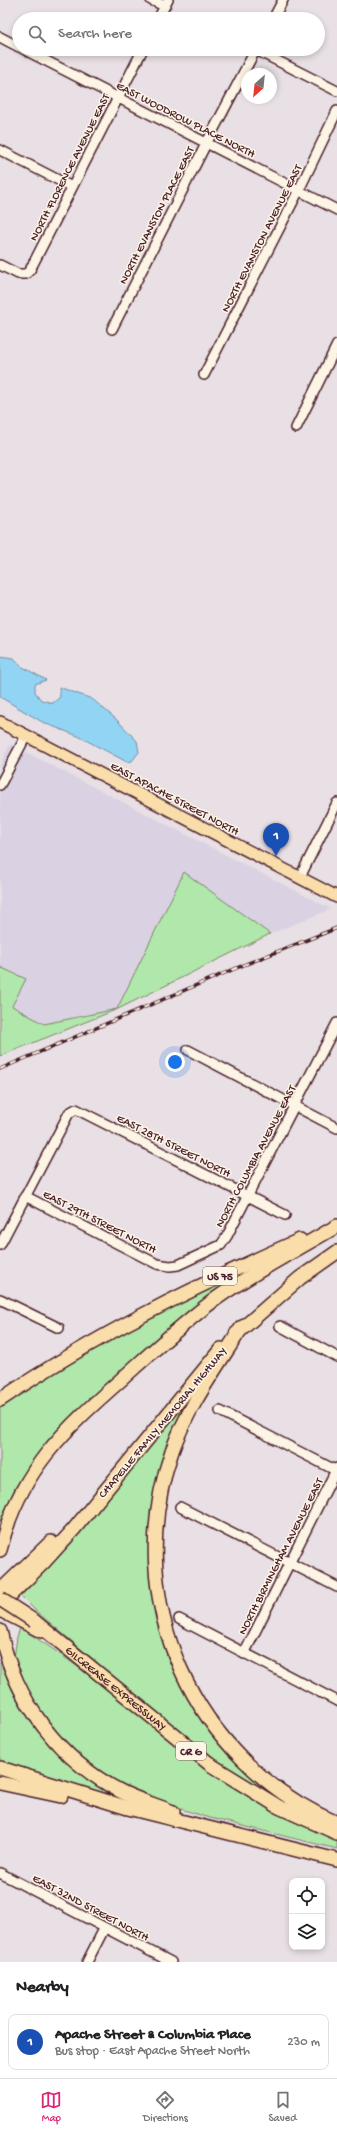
<!DOCTYPE html>
<html lang="en">
<head>
<meta charset="utf-8">
<style>
	body { margin:0; font-family:"Gochi Hand",sans-serif; background:#f6f6f6; color:#202124 }
	.controls { position:absolute; right:12px; bottom:12px; display:grid; overflow:hidden; border-radius:8px; box-shadow:0 2px 6px #0003 }
	.controls button { width:36px; height:36px; display:grid; place-items:center; padding:0; border:0; border-bottom:1px solid #e0e0e0; background:#fff; color:#202124; font:20px sans-serif }
	.compass { position:absolute; left:241px; top:68px; width:36px; height:36px; border-radius:50%; background:#fff; box-shadow:0 2px 6px #0003; rotate:207deg }
	.you { position:absolute; left:175px; top:1062px; width:14px; height:14px; margin:-10px; border:3px solid #fff; border-radius:50%; background:#1a73e8; box-shadow:0 0 0 6px #1a73e833 }
	.badge { display:grid; place-items:center; width:26px; height:26px; border-radius:50%; background:#db2777; color:#fff; font-size:13px; font-weight:700 }
	.pin { position:absolute; translate:-50% -33px; filter:drop-shadow(0 1px 2px #0008) }
	.pin::after { content:''; position:absolute; top:21px; width:14px; height:12px; background:inherit; clip-path:polygon(0 0,100% 0,50% 100%) }
	.list { margin:0; padding:0; list-style:none }
	h2 { display:flex; justify-content:space-between; align-items:center; height:52px; margin:0; padding:0 16px; font-size:17px }
	h2 small { font-size:13px; font-weight:400; color:#757577 }
	.list li { display:grid; grid-template-columns:26px 1fr auto; gap:12px; align-items:center; box-sizing:border-box; height:56px; margin:0 8px 8px; padding:0 8px; border:1px solid #e0e0e0; border-radius:8px }
	.list b { display:block; font-size:15px; white-space:nowrap }
	.list p { margin:0; font-size:13px; white-space:nowrap; color:#757577 }
	.list em { font-size:13px; font-style:normal; color:#757577 }
	.icon { flex:none; width:22px; height:22px; fill:none; stroke:currentColor; stroke-width:2; stroke-linecap:round; stroke-linejoin:round }
	.map { position:relative; flex:none; width:337px; height:1962px; overflow:hidden }
	.search { position:absolute; background:#fff; box-shadow:0 2px 6px #0003; left:12px; right:12px; top:12px; height:44px; display:flex; align-items:center; gap:10px; box-sizing:border-box; padding:0 14px; border-radius:22px; color:#757577; font-size:15px }
	.sheet { height:116px; background:#fff }
	nav { display:flex; justify-content:space-around; align-items:center; box-sizing:border-box; height:56px; border-top:1px solid #e0e0e0; background:#fff; font-size:11px; color:#757577 }
	nav a { display:grid; justify-items:center; gap:2px }
	nav .on { color:#db2777 }
	.map>svg:first-child { display:block }
</style>
</head>
<body>
<div class="map">
<svg width="337" height="1962" viewBox="0 0 337 1962">
	<rect width="100%" height="100%" fill="#e8e0e4"/>
	<filter id="ink" filterUnits="userSpaceOnUse"><feTurbulence type="fractalNoise" baseFrequency=".025" numOctaves="2"/><feDisplacementMap in="SourceGraphic" scale="8" xChannelSelector="R" yChannelSelector="G"/><feConvolveMatrix kernelMatrix="1 2 1 2 8 2 1 2 1" color-interpolation-filters="sRGB"/></filter>
	<g filter="url(#ink)">
		<path fill="#dad2e3" d="M10,744l321,165 -61,25 -86,-61 -66,136 -74,15 -32,-18 13,-27 -25,-12v-202z"/>
		<path fill="#b0e7aa" stroke="#7d836a" d="M184,872l86,62 -152,75 -118,47v-89l26,12 -14,27 32,18 73,-15z
			M221,1282l2,7 -140,118 -34,32 -34,49 -15,33v-115l81,-51z
			M189,1398l2,1 -40,157 35,132 89,105 -2,3 -54,-33 -25,-19 -157,-132 -16,-16 54,-57z
			M20,1628c87,52 158,127 245,178 23,14 48,23 72,33v10l-131,-32 -57,-18 -31,-13 -50,-38 -39,-51 -15,-39 3,-21z
			M0,1662l20,42 28,37 81,62 -129,-40z"/>
		<path fill="#92d4f4" stroke="#758ca4" d="M0,656l14,2 7,8 25,14 -11,4v8l6,8 12,3 7,-6 -1,-10 33,12 24,20 21,22 2,11 -7,9 -5,1 -49,-26 -34,-13 -44,-26z"/>
		<g fill="none" stroke-linecap="round" stroke-linejoin="round">
			<g stroke="#4a1f2b" stroke-width="12">
				<path id="minor" d="M151,0l14,6
					M158,19l10,-19
					M273,19l10,-19
					M0,37l19,10
					M23,49l314,161
					M256,50l81,41
					M0,150l72,37
					M0,265l18,9h8l4,-4 113,-221
					M112,329l94,-185 50,-95
					M204,375l95,-185 38,-79
					M296,428l41,-83
					M0,785l26,-49
					M300,877l37,-74
					M188,1050l149,78
					M25,1196l132,68 13,2 8,-1 43,-20 6,-9 110,-213
					M0,1245l69,-132 7,-4 209,106
					M0,1299l59,29
					M280,1326l57,31
					M220,1411l117,60
					M180,1507l157,80
					M179,1619l158,82
					M244,1654l93,-186
					M0,1873l171,89
					M87,1962l17,-33"/>
			</g>
			<g stroke="#4a1f2b" stroke-width="14">
				<path id="major" d="M0,722l337,175"/>
			</g>
			<g stroke="#4a1f2b" stroke-width="16">
				<g id="highway">
					<path d="M242,1327c-25,40 -54,79 -70,124 -52,149 21,310 165,372"/>
					<path d="M236,1334l64,-56 37,-26"/>
					<path d="M0,1400c94,-64 196,-114 300,-160"/>
					<path d="M0,1550c19,-79 64,-120 123,-172 30,-27 61,-56 94,-80 38,-27 80,-48 120,-72"/>
					<path d="M0,1591l51,-49"/>
					<path d="M0,1605l45,-44 29,-32 147,-180"/>
					<path d="M0,1610l41,21"/>
					<path id="s1" d="M34,1621l177,144 68,42 58,26"/>
					<path d="M0,1631c15,69 58,129 122,161 16,8 34,13 51,20"/>
					<path d="M0,1768l128,40 209,52"/>
					<path d="M0,1783l61,13"/>
				</g>
			</g>
			<use href="#minor" stroke="#fcf5e5" stroke-width="9"/>
			<use href="#major" stroke="#f9deab" stroke-width="11"/>
			<use href="#highway" stroke="#f9deab" stroke-width="13"/>
			<g stroke="#4a1f2b" stroke-width="3.5">
				<path id="rail" d="M0,1069l246,-105 91,-36"/>
			</g>
			<use href="#rail" stroke="#fcf5e5" stroke-width="2" stroke-dasharray="6" stroke-linecap="butt"/>
			<g stroke="#4a1f2b" stroke-width="16" stroke-linecap="butt">
				<path id="highway-bridge" d="M0,1599l34,22"/>
			</g>
			<use href="#highway-bridge" stroke="#f9deab" stroke-width="13"/>
		</g>
	</g>
	<g text-anchor="middle" stroke-width="3" stroke-linejoin="round" paint-order="stroke">
		<g fill="#fcf5e5" stroke="#7f5f63" stroke-width="1">
			<rect x="203" y="1267" width="34" height="18" rx="3"/>
			<rect x="176" y="1742" width="30" height="18" rx="3"/>
		</g>
		<g font-size="11" font-weight="bold" fill="#4a1f2b">
			<text x="220" y="1280">US 75</text>
			<text x="191" y="1755">CR G</text>
		</g>
		<g font-size="12" fill="#4a1f2b" stroke="#fcf5e5">
			<text transform="translate(186 119) rotate(27)" y="4">EAST WOODROW PLACE NORTH</text>
			<text transform="translate(69 167) rotate(-63)" y="4">NORTH FLORENCE AVENUE EAST</text>
			<text transform="translate(156 215) rotate(-63)" y="4">NORTH EVANSTON PLACE EAST</text>
			<text transform="translate(261 238) rotate(-63)" y="4">NORTH EVANSTON AVENUE EAST</text>
			<text transform="translate(175 798) rotate(28)" y="4">EAST APACHE STREET NORTH</text>
			<text transform="translate(174 1145) rotate(27)" y="4">EAST 28TH STREET NORTH</text>
			<text transform="translate(255 1156) rotate(-62)" y="4">NORTH COLUMBIA AVENUE EAST</text>
			<text transform="translate(100 1221) rotate(27)" y="4">EAST 29TH STREET NORTH</text>
			<text transform="translate(162 1422) rotate(-50)" y="4">CHAPELLE FAMILY MEMORIAL HIGHWAY</text>
			<text transform="translate(280 1556) rotate(-63)" y="4">NORTH BIRMINGHAM AVENUE EAST</text>
			<text dy="4" stroke="none"><textPath href="#s1" startOffset="106">GILCREASE EXPRESSWAY</textPath></text>
			<text transform="translate(91 1907) rotate(28)" y="4">EAST 32ND STREET NORTH</text>
		</g>
	</g>
</svg>
<div class="controls">
<button><svg class="icon" aria-label="locate" viewBox="0 0 24 24"><circle cx="12" cy="12" r="6"/><path d="M12 2v4M12 18v4M2 12h4M18 12h4"/></svg></button>
<button><svg class="icon" aria-label="layers" viewBox="0 0 24 24"><path d="M12 4l9 5-9 5-9-5zM3 14l9 5 9-5"/></svg></button>
</div>
<svg class="compass" viewBox="-18 -18 36 36"><path d="M0-13l5 13h-10z" fill="#e53935"/><path d="M0 13l5-13h-10z" fill="#757577"/></svg>
<div class="you"></div>
<div class="pin badge" style="left:276px;top:856px;background:#1a4fb4">1</div>
<div class="search"><svg class="icon" aria-label="search" viewBox="0 0 24 24"><circle cx="10" cy="10" r="6"/><path d="M15 15l6 6"/></svg>Search here</div>
</div>
<section class="sheet">
<h2>Nearby<small></small></h2>
<ul class="list">
<li><span class="badge" style="background:#1a4fb4">1</span><div><b>Apache Street &amp; Columbia Place</b><p>Bus stop · East Apache Street North</p></div><em>230 m</em></li>
</ul>
</section>
<nav>
<a class="on"><svg class="icon" aria-label="map" viewBox="0 0 24 24"><path d="M3 6l6-2 6 2 6-2v14l-6 2-6-2-6 2zM9 4v14M15 6v14"/></svg>Map</a>
<a><svg class="icon" aria-label="directions" viewBox="0 0 24 24"><path d="M12 3l9 9-9 9-9-9zM9 14v-3h6M13 9l2 2-2 2"/></svg>Directions</a>
<a><svg class="icon" aria-label="saved" viewBox="0 0 24 24"><path d="M7 4h10v16l-5-4-5 4z"/></svg>Saved</a>
</nav>
</body>
</html>
